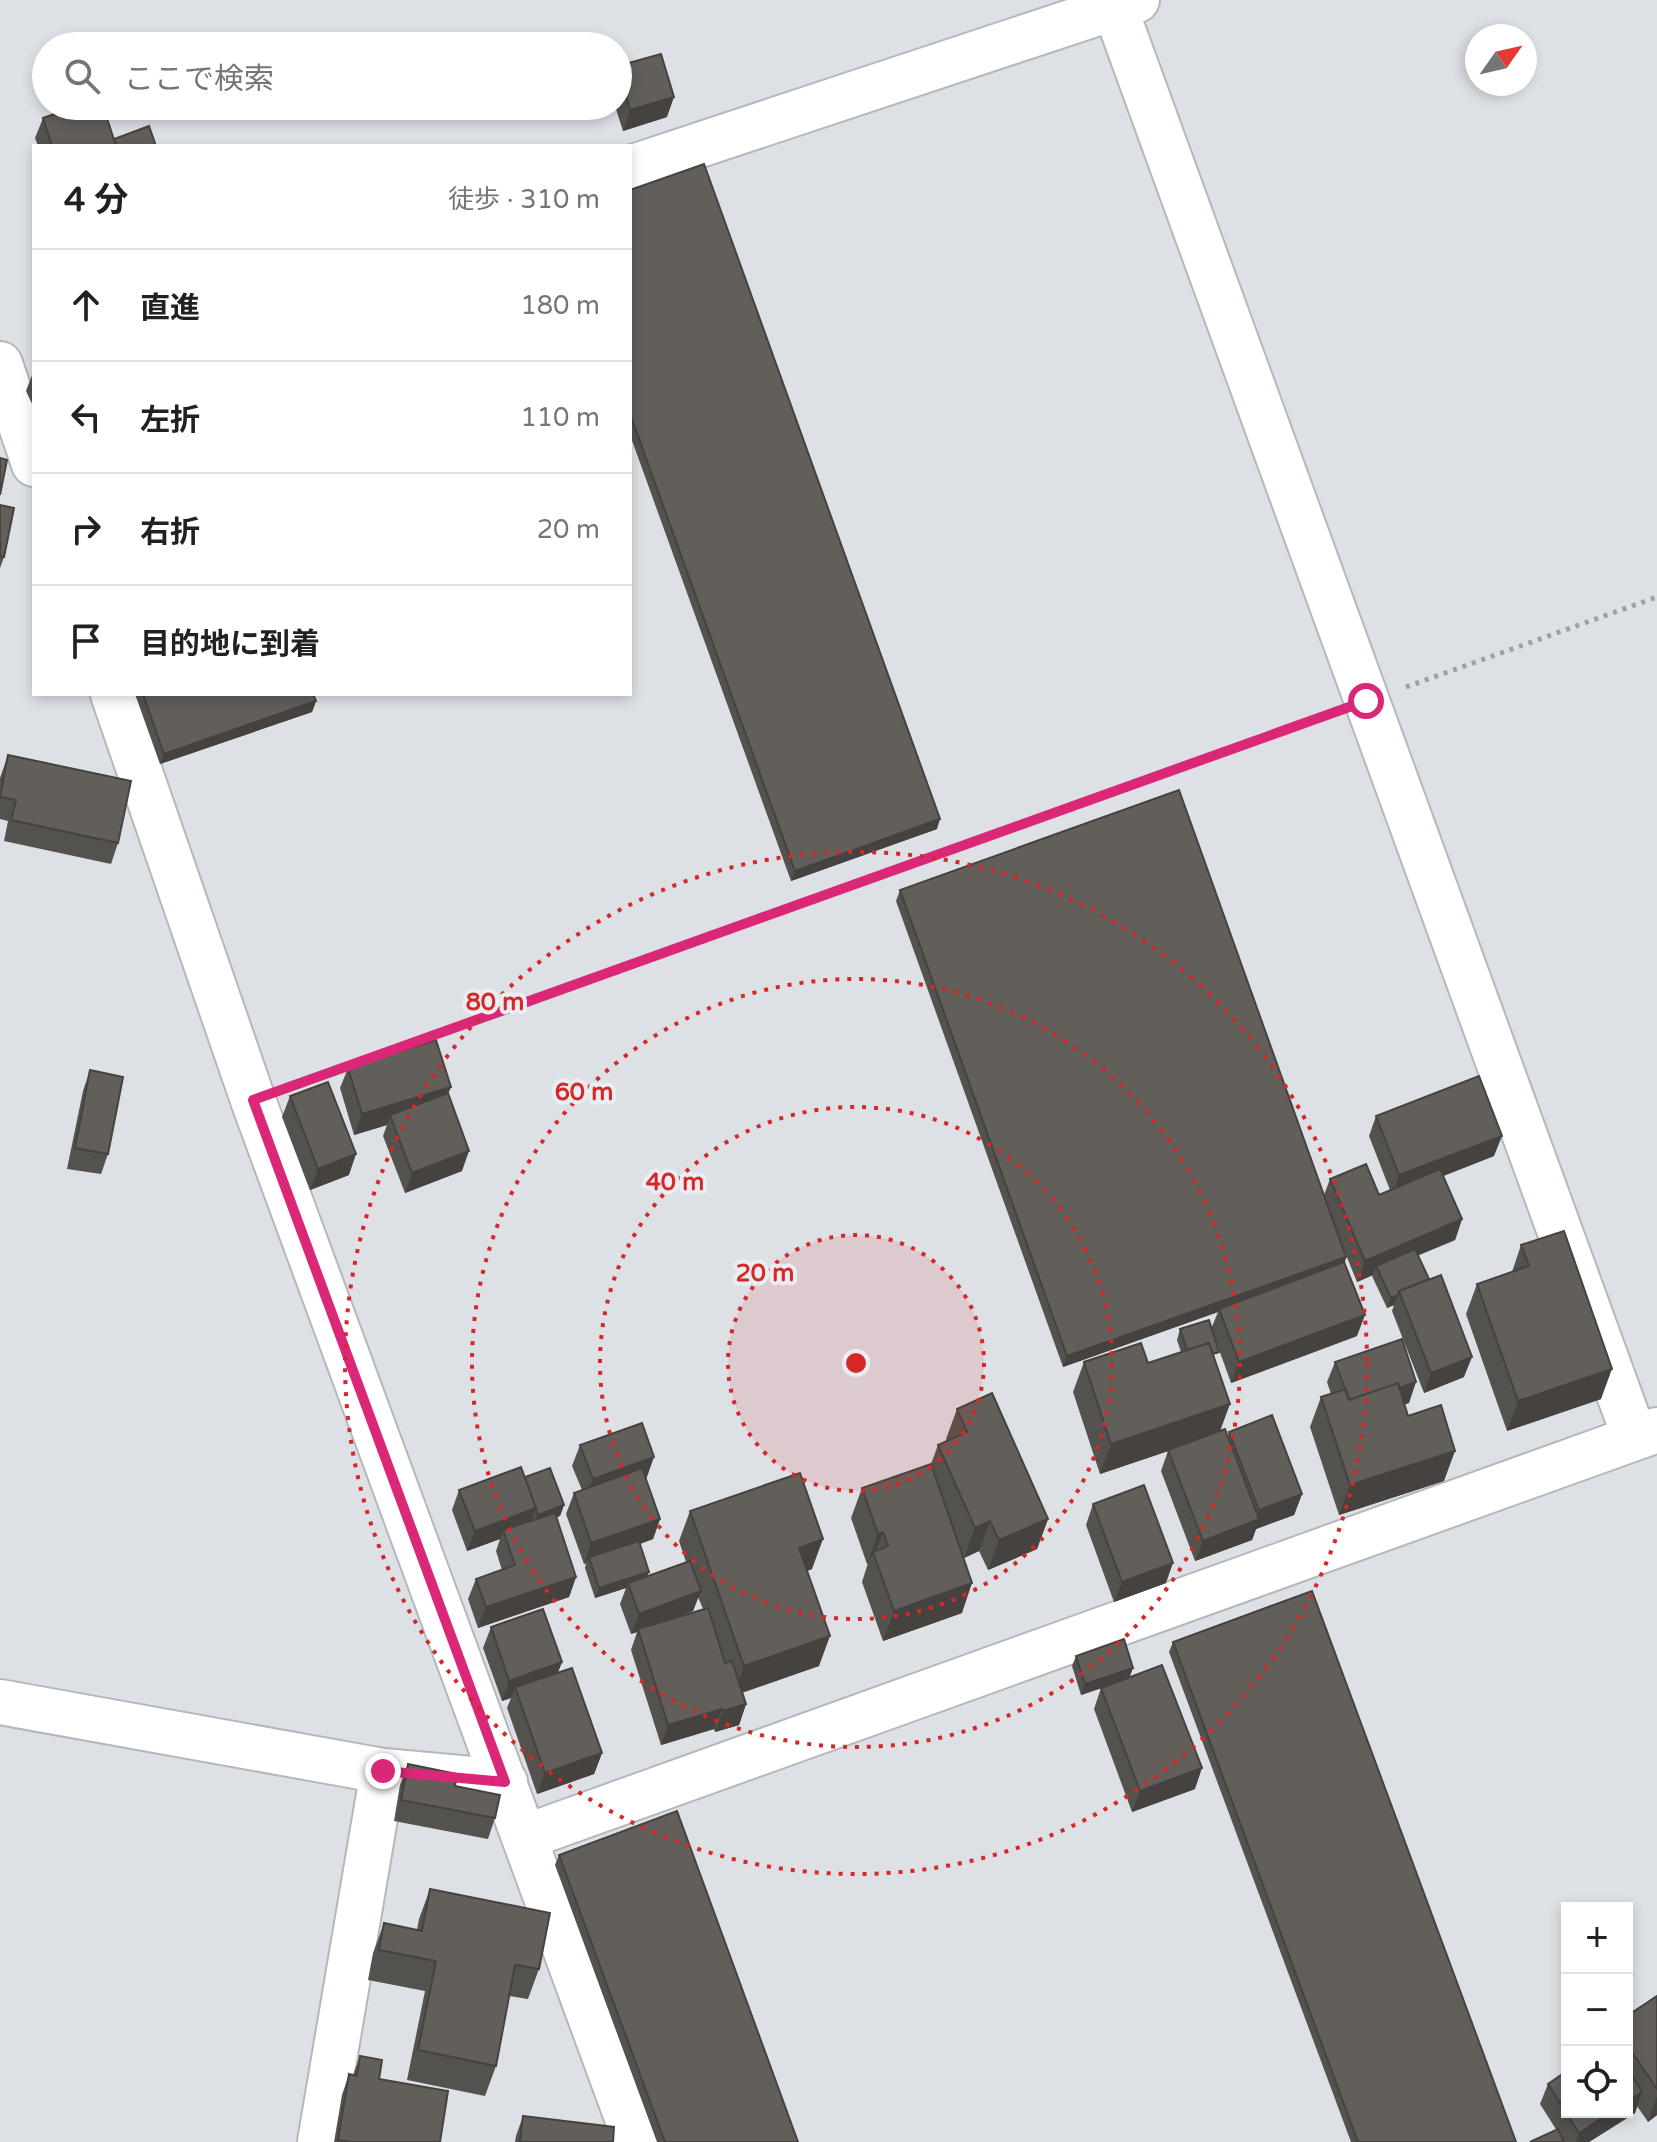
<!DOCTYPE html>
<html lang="ja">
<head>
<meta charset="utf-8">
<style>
	body { margin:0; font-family:"Varela Round","Noto Sans JP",sans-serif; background:#f6f6f6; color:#202124 }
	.controls { position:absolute; right:24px; bottom:24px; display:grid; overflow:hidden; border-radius:0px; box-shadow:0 4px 12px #0003 }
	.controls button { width:72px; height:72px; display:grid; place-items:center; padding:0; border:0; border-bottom:2px solid #e0e0e0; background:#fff; color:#202124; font:40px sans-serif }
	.compass { position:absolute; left:1465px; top:24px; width:72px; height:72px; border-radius:50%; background:#fff; box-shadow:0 4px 12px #0003; rotate:56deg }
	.stop { position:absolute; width:24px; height:24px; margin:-18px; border:6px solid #db2777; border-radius:50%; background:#fff }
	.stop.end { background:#db2777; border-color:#fff; box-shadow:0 2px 8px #0008 }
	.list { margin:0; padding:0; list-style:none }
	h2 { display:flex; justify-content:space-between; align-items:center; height:104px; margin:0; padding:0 32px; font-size:34px }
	h2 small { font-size:26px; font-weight:400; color:#757577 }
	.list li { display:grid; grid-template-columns:52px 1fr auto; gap:24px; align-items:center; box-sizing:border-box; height:112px; padding:0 32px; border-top:2px solid #e0e0e0 }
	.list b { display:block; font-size:30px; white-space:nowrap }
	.list em { font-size:26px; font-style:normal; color:#757577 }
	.icon { flex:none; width:44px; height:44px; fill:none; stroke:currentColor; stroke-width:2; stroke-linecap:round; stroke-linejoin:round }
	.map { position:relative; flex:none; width:1657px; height:2142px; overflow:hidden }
	.search { position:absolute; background:#fff; box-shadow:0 4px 12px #0003; left:32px; top:32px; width:600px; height:88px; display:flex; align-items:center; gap:20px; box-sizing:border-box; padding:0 28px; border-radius:44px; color:#757577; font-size:30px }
	.panel { position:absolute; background:#fff; box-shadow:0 4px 12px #0003; left:32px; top:144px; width:600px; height:552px; border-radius:0px }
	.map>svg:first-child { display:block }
</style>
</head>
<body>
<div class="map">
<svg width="1657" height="2142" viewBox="0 0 1657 2142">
	<rect width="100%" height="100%" fill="#dde1e6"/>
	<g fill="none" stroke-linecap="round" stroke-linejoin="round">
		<g stroke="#b4b8bd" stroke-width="48">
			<path id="minor" d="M1112,0l523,1438
				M630,168l507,-168
				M0,364l34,100
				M113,694l140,406 383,1042
				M0,1702l383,69 122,11
				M525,1837l1132,-407
				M320,2142l63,-371"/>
		</g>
		<path stroke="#9da0a4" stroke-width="5" stroke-dasharray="4 6" stroke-linecap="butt" d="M1406,687l251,-90
			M292,1087l1033,-371"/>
		<use href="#minor" stroke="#fff" stroke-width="44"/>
	</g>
	<path fill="#54524e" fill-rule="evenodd" d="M618,66l49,51 -44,14 -8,-25h3z
		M43,118l71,21 42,7h-118l-3,-8z
		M630,190l307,639 -146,52 -161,-446z
		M34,370v38l-8,-17z
		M0,505l4,52 -4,11z
		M135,694h178l3,7 -4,11 -152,52z
		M8,755l110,88 -7,21 -107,-23 4,-20 -8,-2v-41z
		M900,890l424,305 6,-16 49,16 11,-5 -21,-54 7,-20 118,40 -51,20 19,43 -7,21 -37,15 46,122 -40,16 -32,-82 2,-6 -7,3 -15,-32 1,-1 -16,7 -13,-32 2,7 -1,5 12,74 -126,47 -19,-53 8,100 8,7 1,-5 73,62 -8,21 -38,14 -4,11 -57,21 -34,-90 7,-20 -68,23 -27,-82 11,-30 64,1 33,-11 -4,-12 3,-11h31l7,-17 -155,55 -167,-466z
		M348,1068l100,26 14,77 -57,22 -22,-57 4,-11 -33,10 -14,-47z
		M90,1070l18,84 -7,20 -34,-5 16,-78z
		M290,1096l59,79 -39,15 -28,-73z
		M1521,1245l80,154 -94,32 -41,-117 11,-30 35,-12z
		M1335,1362l74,41 -5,1 4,12 36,65 -105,34 -29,-88 11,-30 10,-3 -4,-12z
		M957,1409l91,110 -11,30 -49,21 -9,-19 -15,7 -2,55 -79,28 -21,-59 6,-19 -1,1 -16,-46 11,-30 69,-24 7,-19 9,-4 -1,-2z
		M580,1445l67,32 -1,1 14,41 -7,20 -13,5 7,32 39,-14 -7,-21 11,-30 122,58 -5,2 12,95 -77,26 4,12 -7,21 -24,7 -1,-3 -53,16 -30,-95 6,-18 -6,2 -11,-30 6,-16 -31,10 -10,-30 1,-5 -2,1 -18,-50 8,-21 8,-3 -10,-24zM698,1597l5,12 -27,8 17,-6z
		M525,1477l39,28 -4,11 -4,1 20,60 -7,20 -91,31 -10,-29 8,-20 26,-9 -6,-19 4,-12 -33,12 -15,-41 7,-20z
		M1093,1504l73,79 -52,19 -28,-77z
		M491,1627l71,35 -4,10 44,81 -8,21 -57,20 -30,-86 4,-10 -9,3 -19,-53z
		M1173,1642l343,500h-165l-182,-490z
		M1076,1656l54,21 65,112 -63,23 -38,-103 7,-21 -20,7 -9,-29z
		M408,1764l47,22 40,32 -7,21 -94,-18 6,-36z
		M559,1855l239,287h-141l-102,-277z
		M430,1889l109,80 -11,30 -19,-3 -13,70 -11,30 -78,-16 18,-89 -57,-11 5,-27 11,-30 33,7 2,-11z
		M1657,1996v119l-9,7 -11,-16 -2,7 -46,29h-25l-24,-38 8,-20 79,28v-96z
		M360,2056l19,23 61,63h-106l8,-47 7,-21 4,1z
		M523,2116l90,26h-98l1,-6z"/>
	<path fill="#454240" d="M674,97l-7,20 -44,14 7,-21z
		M316,701l-4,11 -152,52 4,-10z
		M940,819l-3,10 -146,52 4,-10z
		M451,1087l-8,20 -53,8 -3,10 -33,10 8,-21z
		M1502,1136l-8,20 -102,40 7,-21z
		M469,1151l-7,20 -57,22 7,-20z
		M356,1154l-7,21 -39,15 8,-21z
		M1462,1219l-7,21 -76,32 -3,-6 -3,9 -16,7 8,-21z
		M1346,1257l-3,11 -124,41 -1,3 -155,55 4,-11z
		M1398,1295l-4,10 -7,3 4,-10z
		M1365,1315l-8,21 -126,47 8,-21z
		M1472,1357l-8,20 -40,16 7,-20z
		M1612,1369l-11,30 -94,32 11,-30z
		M1416,1382l-7,21 -67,22 7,-20z
		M1230,1404l-11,30 -119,40 11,-30z
		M1455,1451l-11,30 -105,34 11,-30z
		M654,1457l-7,20 -62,23 8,-21z
		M1302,1494l-8,21 -38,14 -4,11 -57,21 8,-20 52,-20 4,-11z
		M564,1505l-4,11 -26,9 4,-10z
		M536,1508l-7,21 -26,1 -3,9 -33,12 8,-20z
		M660,1519l-7,20 -63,23 -1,-5 -3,6 -2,1 7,-21z
		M1048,1519l-11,30 -49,21 11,-30z
		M990,1521l-11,30 -15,7 11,-30z
		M883,1532l-9,23 -1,-3 -5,11 -1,1 11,-30z
		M823,1539l-11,30 -24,9 11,-30z
		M1173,1563l-7,20 -52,19 8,-20z
		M649,1572l-4,10 -17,1 -2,5 -31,10 4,-10z
		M576,1577l-7,20 -91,31 8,-21z
		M972,1583l-10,30 -79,28 11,-30z
		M701,1591l-8,20 -54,20 -1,-2 -1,3 -6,2 8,-20z
		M830,1636l-11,30 -86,30 11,-30z
		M562,1662l-8,20 -39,5 -4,11 -9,3 7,-20z
		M1133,1668l-4,11 -48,16 4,-11z
		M746,1704l-7,21 -24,7 8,-21z
		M722,1709l-8,20 -53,16 7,-20z
		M602,1753l-8,21 -57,20 8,-21z
		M1202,1768l-7,21 -63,23 8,-21z
		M1642,2092l-7,21 -46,29h-13l3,-9 32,-21h16v-10z
		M1657,2096v19l-9,7z"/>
	<path fill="#625f5b" stroke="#454240" stroke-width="2" d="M661,54l13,43 -44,13 -12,-44z
		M79,106h24l13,40h-64l-9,-28z
		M149,126l7,20h-39l-3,-7z
		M704,164l236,655 -145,52 -165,-457v-224z
		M0,458l7,2 -7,35z
		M0,505l14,3 -10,49 -4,-1z
		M143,694h170l3,7 -152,53z
		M8,755l123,26 -13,62 -107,-23 5,-20 -16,-3z
		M1179,790l167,467 -279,99 -167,-466z
		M436,1040l15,47 -89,27 -14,-46z
		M90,1070l33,7 -15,77 -33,-6z
		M1479,1076l23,60 -103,39 -23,-59z
		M328,1082l28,72 -38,15 -28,-73z
		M448,1093l21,58 -57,22 -22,-58z
		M1366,1164l13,31 61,-26 22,50 -97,42 -35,-82z
		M1564,1231l48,138 -94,32 -41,-117 52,-18 -8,-21z
		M1415,1249l14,30 -30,12 -1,4 -7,3 -15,-32z
		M1344,1262l21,53 -126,47 -20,-53z
		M1441,1275l31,82 -41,16 -32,-82z
		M1209,1320l10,32 -6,2 -4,-11 -22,7 -7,-21z
		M1402,1339l14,43 -17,6 -1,-5 -49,17 -14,-38z
		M1141,1343l7,20 61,-20 21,61 -119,40 -27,-82z
		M1398,1383l10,33 33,-11 14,46 -105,34 -29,-88 25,-8 3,11z
		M992,1393l56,126 -49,21 -9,-19 -15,7 -37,-83 29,-13 -10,-23z
		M1272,1415l30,79 -43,16 -30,-78z
		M642,1423l12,34 -61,22 -13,-34z
		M1225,1429l34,90 -56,22 -35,-91z
		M931,1464l41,119 -78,28 -21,-59 15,-6 -5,-14 -5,2 -16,-46z
		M521,1467l15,41 -61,23 -16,-41z
		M550,1468l14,37 -26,10 -13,-38z
		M642,1468l18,51 -69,24 -17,-50z
		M800,1473l23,66 -24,9 31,88 -86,30 -54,-155z
		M1144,1485l29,78 -51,19 -29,-78z
		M555,1513l21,64 -90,30 -10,-28 39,-14 -12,-35z
		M639,1541l10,31 -50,16 -10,-31z
		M690,1561l11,30 -62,23 -11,-31z
		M1312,1591l204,551h-158l-185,-500z
		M708,1608l17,55 7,-2 14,43 -23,7 -1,-2 -54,16 -30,-96z
		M543,1609l19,53 -53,19 -18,-54z
		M1124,1639l9,29 -48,16 -9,-28z
		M1162,1665l40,103 -62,23 -39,-103z
		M572,1668l30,85 -57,20 -30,-86z
		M408,1764l49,10 -2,12 45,9 -5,23 -94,-18z
		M677,1811l121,331h-133l-106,-287z
		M430,1889l120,24 -11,56 -24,-4 -19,101 -78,-16 18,-89 -57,-11 5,-27 38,8z
		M1657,1996v93l-30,-44v-29z
		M360,2056l22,4 -3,19 69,12 -8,51h-87l-15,-2 11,-66 8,2z
		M1627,2068l15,24 -15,10z
		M1567,2071v41h44l-32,21 -31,-49z
		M523,2116l91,11 -1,15h-93z
		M1558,2129l6,13h-34z"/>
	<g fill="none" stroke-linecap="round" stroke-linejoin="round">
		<path stroke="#db2777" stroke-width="10" d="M383,1771l122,11 -252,-682 1113,-399"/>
	</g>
	<circle cx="856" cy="1363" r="128" fill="#d62828" fill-opacity=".12"/>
	<g fill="none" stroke="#d62828" stroke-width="4" stroke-dasharray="4 8">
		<circle cx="856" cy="1363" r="128"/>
		<circle cx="856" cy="1363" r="256"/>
		<circle cx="856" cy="1363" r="384"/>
		<circle cx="856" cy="1363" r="511"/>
	</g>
	<circle cx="856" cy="1363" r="12" fill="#d62828" stroke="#eaeef3" stroke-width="4"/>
	<g font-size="24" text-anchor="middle" font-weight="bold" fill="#d62828" stroke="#eaeef3" stroke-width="8" stroke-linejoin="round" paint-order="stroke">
		<text x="495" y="1010">80 m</text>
		<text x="584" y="1100">60 m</text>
		<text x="675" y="1190">40 m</text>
		<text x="765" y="1281">20 m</text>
	</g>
</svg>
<div class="controls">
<button>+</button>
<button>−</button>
<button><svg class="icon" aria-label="locate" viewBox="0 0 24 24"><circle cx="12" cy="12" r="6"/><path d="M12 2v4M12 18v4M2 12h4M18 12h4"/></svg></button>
</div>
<svg class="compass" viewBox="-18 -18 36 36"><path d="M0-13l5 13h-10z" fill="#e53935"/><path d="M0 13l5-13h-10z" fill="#757577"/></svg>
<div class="stop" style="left:1366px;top:701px"></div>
<div class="stop end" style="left:383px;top:1771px"></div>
<div class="search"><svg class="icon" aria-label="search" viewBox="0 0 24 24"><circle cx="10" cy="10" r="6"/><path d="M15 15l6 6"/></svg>ここで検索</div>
<section class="panel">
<h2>4 分<small>徒歩 · 310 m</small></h2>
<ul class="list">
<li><svg class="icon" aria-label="ahead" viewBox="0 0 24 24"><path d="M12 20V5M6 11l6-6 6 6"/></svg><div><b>直進</b></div><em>180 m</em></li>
<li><svg class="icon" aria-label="left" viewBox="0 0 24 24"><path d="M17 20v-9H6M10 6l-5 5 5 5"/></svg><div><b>左折</b></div><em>110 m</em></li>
<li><svg class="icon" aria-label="right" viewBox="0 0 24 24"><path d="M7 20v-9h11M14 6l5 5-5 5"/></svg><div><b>右折</b></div><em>20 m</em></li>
<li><svg class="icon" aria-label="arrive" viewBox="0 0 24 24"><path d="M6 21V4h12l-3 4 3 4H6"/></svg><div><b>目的地に到着</b></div></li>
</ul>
</section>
</div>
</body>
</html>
